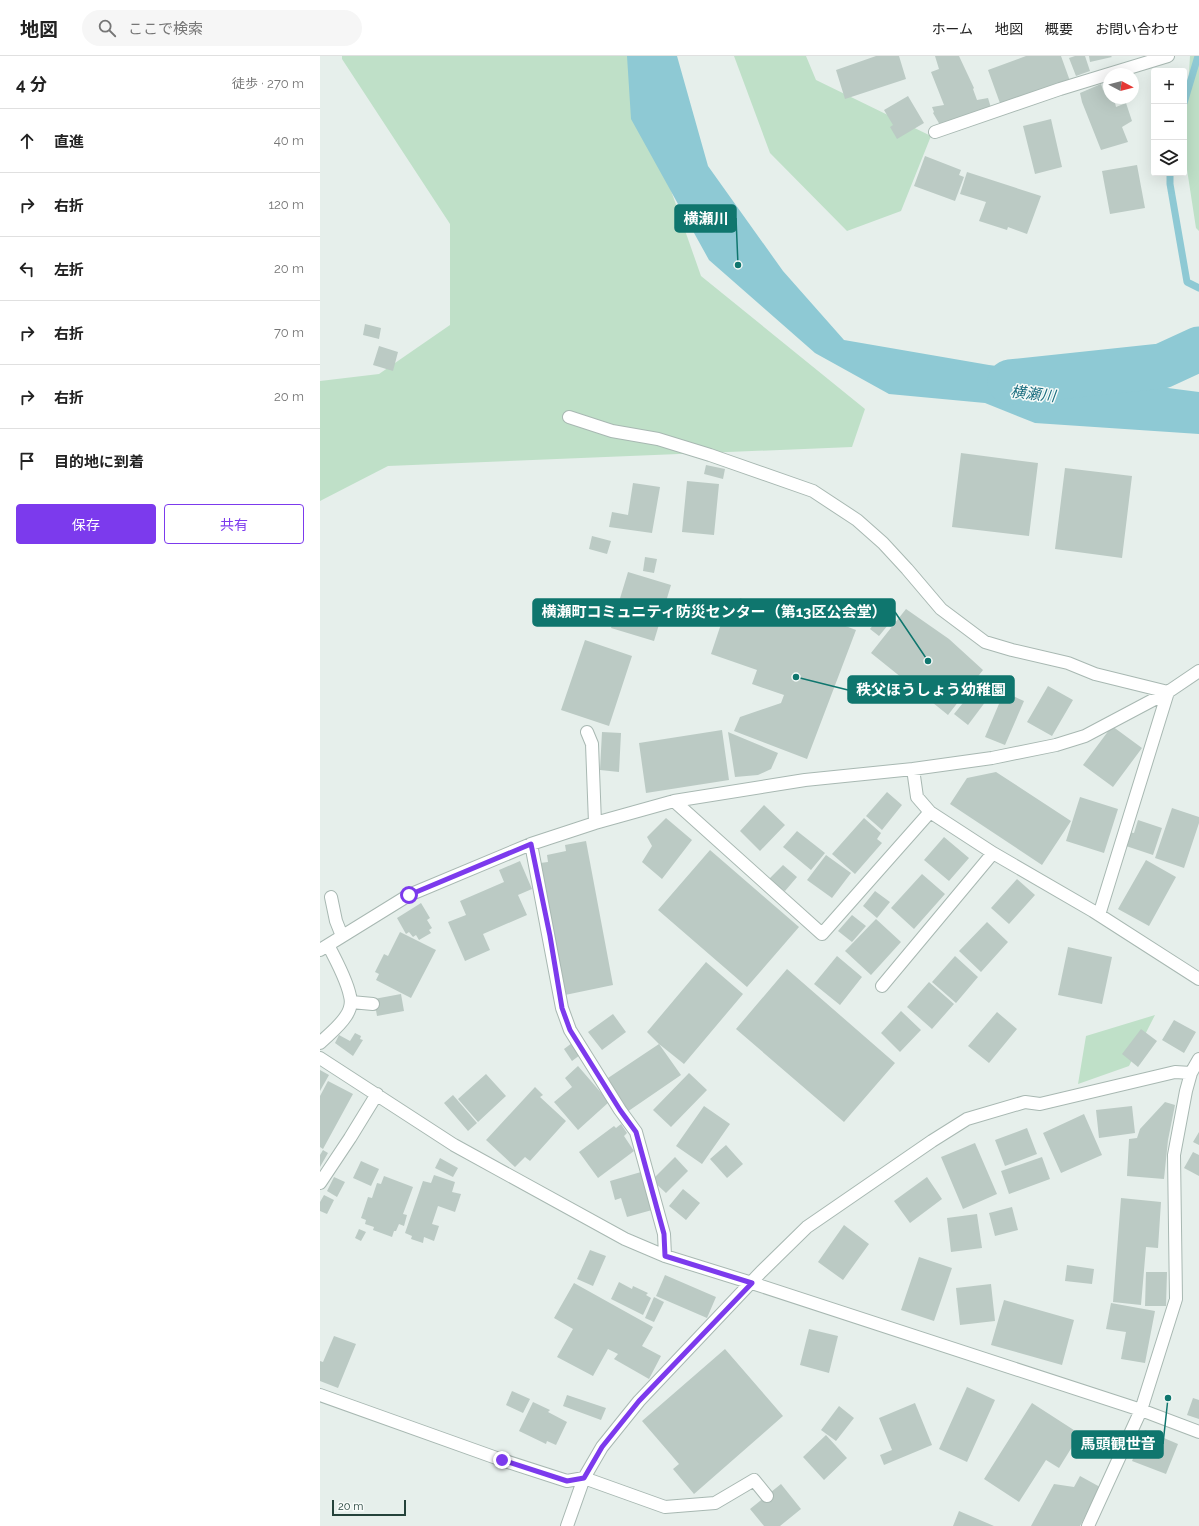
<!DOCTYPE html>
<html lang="ja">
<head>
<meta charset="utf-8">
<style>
	body { margin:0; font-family:Raleway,"Noto Sans JP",sans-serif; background:#f6f6f6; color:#222 }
	.controls { position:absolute; right:12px; top:12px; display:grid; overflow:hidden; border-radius:4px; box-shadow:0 4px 16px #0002 }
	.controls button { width:36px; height:36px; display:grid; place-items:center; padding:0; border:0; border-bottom:1px solid #e0e0e0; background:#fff; color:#222; font:20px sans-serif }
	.compass { position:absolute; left:783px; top:12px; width:36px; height:36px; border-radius:50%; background:#fff; box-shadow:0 4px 16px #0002; rotate:97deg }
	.scale { position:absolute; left:12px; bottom:10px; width:74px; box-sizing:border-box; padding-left:4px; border:2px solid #24423a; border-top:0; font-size:11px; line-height:14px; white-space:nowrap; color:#24423a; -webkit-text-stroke:3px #f7fbf9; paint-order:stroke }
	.stop { position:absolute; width:12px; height:12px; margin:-9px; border:3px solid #7c3aed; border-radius:50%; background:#fff }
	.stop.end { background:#7c3aed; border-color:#fff; box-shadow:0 1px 4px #0008 }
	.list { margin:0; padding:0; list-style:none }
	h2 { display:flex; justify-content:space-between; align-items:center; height:52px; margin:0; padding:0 16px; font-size:17px }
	h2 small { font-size:13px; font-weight:400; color:#767676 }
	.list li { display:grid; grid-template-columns:26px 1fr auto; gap:12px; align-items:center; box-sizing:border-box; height:64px; padding:0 16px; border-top:1px solid #e0e0e0 }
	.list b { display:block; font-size:15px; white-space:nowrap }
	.list em { font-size:13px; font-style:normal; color:#767676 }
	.actions { display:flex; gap:8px; padding:12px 16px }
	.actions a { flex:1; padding:9px 0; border:1px solid #7c3aed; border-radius:4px; text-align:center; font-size:14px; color:#7c3aed }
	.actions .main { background:#7c3aed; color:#fff }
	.icon { flex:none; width:22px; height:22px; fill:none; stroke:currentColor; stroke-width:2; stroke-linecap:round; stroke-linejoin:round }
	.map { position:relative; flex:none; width:879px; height:1470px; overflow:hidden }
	header { display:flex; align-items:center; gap:24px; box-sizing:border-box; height:56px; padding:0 20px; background:#fff; border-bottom:1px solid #e0e0e0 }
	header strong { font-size:19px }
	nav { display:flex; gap:22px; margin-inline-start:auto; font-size:14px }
	.search { width:280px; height:36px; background:#f6f6f6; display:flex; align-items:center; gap:10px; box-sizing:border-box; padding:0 14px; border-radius:22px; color:#767676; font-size:15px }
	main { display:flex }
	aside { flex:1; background:#fff }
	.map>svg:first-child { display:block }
</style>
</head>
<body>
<header>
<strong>地図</strong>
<div class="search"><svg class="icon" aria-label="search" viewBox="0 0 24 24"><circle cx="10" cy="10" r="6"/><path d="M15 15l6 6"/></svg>ここで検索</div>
<nav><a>ホーム</a><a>地図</a><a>概要</a><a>お問い合わせ</a></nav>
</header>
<main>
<aside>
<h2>4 分<small>徒歩 · 270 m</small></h2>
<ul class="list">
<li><svg class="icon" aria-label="ahead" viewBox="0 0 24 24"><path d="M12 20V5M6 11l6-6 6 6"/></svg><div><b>直進</b></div><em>40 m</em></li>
<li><svg class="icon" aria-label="right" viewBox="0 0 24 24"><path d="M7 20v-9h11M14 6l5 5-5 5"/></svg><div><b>右折</b></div><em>120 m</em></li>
<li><svg class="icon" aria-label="left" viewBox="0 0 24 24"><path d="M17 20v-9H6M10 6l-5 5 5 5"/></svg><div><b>左折</b></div><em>20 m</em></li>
<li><svg class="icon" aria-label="right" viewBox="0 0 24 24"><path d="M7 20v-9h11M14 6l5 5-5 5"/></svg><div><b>右折</b></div><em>70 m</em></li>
<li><svg class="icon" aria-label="right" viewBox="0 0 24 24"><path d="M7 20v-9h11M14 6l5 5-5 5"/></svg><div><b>右折</b></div><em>20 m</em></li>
<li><svg class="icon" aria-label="arrive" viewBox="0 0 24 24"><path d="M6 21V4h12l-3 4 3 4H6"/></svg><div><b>目的地に到着</b></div></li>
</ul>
<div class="actions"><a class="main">保存</a><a>共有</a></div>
</aside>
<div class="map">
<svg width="879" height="1470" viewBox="0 0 879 1470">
	<rect width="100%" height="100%" fill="#e6efeb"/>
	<path fill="#bfe0c8" d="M22,0h307l12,106 40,114 164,133 -13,38 -464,19 -68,35v-120l59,-7 71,-49v-101l-108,-165z
		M414,0h72l10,24 115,56 -30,75 -54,20 -77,-78z
		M870,0h9v175l-3,-3 -12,-78z
		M835,959l-26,51 -51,18 8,-48z"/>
	<path fill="#8ec9d4" d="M307,0h50l31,110 75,105 61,69 145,25 210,27v42l-164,-11 -50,-20 -96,-9 -74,-41 -106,-93 -78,-141z"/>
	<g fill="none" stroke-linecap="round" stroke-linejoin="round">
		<path stroke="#8ec9d4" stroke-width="7" d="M864,47l14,-47
			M850,117v11l17,98 12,6"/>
		<path stroke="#8ec9d4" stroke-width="45" d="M690,326l152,-16 37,-17"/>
	</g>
	<path fill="#bbcac4" d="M556,0h23l7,23 -61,20 -9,-29z
		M615,0h24l15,32 -1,1 4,11 11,-2 4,13 -52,14 -7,-12 1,-1 -2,-5 12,-2 -13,-33 8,-3z
		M706,0h35l9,25 -69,25 -13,-36z
		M755,0h10l5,15 -14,5 -7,-18z
		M769,0h22l1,1 -22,5z
		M781,28l2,6 6,-2v10h5l2,9 10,-4 6,18 -10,6 6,15 -27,8 -19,-48 -2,-9z
		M588,40l16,27 -27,16 -7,-12 3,-2 -9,-15z
		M731,63l11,48 -27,7 -12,-48z
		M605,100l36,14 -2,5 5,2 -9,24 -41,-15z
		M817,109l8,43 -35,6 -8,-43z
		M647,116l74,24 -14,38 -19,-7 -1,3 -28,-9 7,-19 -26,-8z
		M45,268l16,4 -2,11 -16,-4z
		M59,290l19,6 -5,19 -20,-6z
		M641,397l77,10 -9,73 -77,-9z
		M386,409l19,4 -2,10 -19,-5z
		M745,412l67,8 -10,82 -67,-9z
		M367,425l32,3 -5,51 -32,-3z
		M313,427l27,4 -8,46 -43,-6 3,-15 16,3z
		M272,480l19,5 -4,13 -18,-5z
		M325,501l12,2 -3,14 -11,-2z
		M308,516l43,13 -17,56 -43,-13z
		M420,542l68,24 6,-8 42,16 -49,129 -73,-28 6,-14 41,-14 3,-8 -32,-11 5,-14 -46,-16 16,-48 9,3z
		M568,550l9,8 -18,22 -9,-7z
		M586,553l43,30 34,31 -35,45 -77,-62z
		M265,584l47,16 -23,70 -48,-16z
		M659,627l13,10 -24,32 -14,-11z
		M728,630l25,14 -21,36 -25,-14z
		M684,636l20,9 -19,44 -20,-8z
		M792,670l30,22 -29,39 -30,-22z
		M402,674l7,50 -83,13 -7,-50z
		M282,676l19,1 -2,39 -19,-2z
		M408,676l50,21 -7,16 -13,6 -23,2z
		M676,716l75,49 -29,44 -92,-61 17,-26z
		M567,736l15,13 -20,25 -16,-14z
		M760,741l38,12 -14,44 -38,-12z
		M444,749l21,20 -25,26 -20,-20z
		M852,752l27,9v6l-15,45 -29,-10z
		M346,762l26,22 -30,39 -20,-17 10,-16 -5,-9z
		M544,762l17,15 -4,6 5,4 -27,31 -23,-20z
		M818,764l24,8 -9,27 -30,-10 5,-13 6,1z
		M477,775l28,22 -14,17 -28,-23z
		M624,781l25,21 -20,23 -25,-21z
		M266,785l27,144 -48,10 -25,-132 8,-1 -1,-7 19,-4 -1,-6z
		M390,794l89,77 -52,60 -89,-77z
		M506,799l25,18 -19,25 -25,-18z
		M826,804l30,17 -27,49 -31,-17z
		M200,805l12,28 -14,6 9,20 -44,19 7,16 -25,11 -17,-39 18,-7 -6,-14 44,-19 -5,-12z
		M463,809l14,12 -12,14 -17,-11z
		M602,818l23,20 -31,35 -23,-21z
		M697,823l18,16 -26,29 -18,-16z
		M555,835l15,11 -13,16 -14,-12z
		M101,847l9,15 -3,2 5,8 -3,2 2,3 -12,7 -3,-5 -3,2 -4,-5 -3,2 -9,-16z
		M532,859l14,11 -14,16 -14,-11z
		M556,863l25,23 -30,33 -26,-24z
		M667,866l21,20 -27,30 -22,-21z
		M80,876l36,18 -25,48 -35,-18 3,-6 -4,-2 9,-18 4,2z
		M748,891l44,10 -10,47 -44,-9z
		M517,900l25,21 -22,28 -26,-21z
		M635,900l23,21 -22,26 -24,-21z
		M386,906l37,32 -59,70 -25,-20 -12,-12z
		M467,913l108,94 -51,59 -108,-93z
		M609,926l25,22 -22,25 -25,-22z
		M81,938l3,17 -27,5 -3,-17z
		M581,955l20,19 -21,22 -19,-19z
		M677,956l20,17 -28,34 -21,-17z
		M293,958l13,18 -24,18 -14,-18z
		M854,964l22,12 -12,21 -22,-13z
		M821,973l16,12 -19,26 -16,-13z
		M35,977l6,3 -1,3 3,1 -10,16 -18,-13 4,-8 11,6z
		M252,987l8,12 -8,6 -8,-12z
		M339,988l22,31 -54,37 -22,-32z
		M258,1010l31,36 -31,28 -24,-28 18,-15 -7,-9z
		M0,1014l9,5 -9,16z
		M369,1017l18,17 -36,37 -18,-17z
		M166,1018l20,22 -28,26 -20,-23z
		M8,1025l25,13 -30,55 -3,-2v-51z
		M215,1031l8,8 -3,2 26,24 -36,40 -5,-4 -10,10 -29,-27z
		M133,1039l24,28 -9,8 -24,-28z
		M845,1046l10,3 -7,35 -4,39 -37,-3 2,-37 8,-1 3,-9z
		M384,1050l26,18 -28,40 -26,-18z
		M812,1050l3,27 -36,5 -3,-28z
		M764,1058l18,41 -41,18 -18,-40z
		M301,1068l6,9 -3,3 10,15 -36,27 -19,-26 35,-26 2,2z
		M707,1072l10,26 -32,12 -10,-26z
		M879,1076v13l-6,-3z
		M655,1087l22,51 -34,15 -22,-52z
		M406,1089l17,19 -16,14 -17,-19z
		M3,1094l5,3 -8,14v-12z
		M873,1096l6,3v21l-15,-8z
		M355,1101l13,14 -22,22 -14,-13z
		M722,1101l8,22 -41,15 -8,-23z
		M120,1102l18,10 -5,9 -18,-9z
		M41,1105l18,8 -8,17 -18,-8z
		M321,1116l11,38 -25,7 -6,-19 -6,2 -5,-19z
		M114,1119l21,7 -3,10 9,2 -6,18 -17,-6 -6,18 7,2 -5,15 -10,-4 -1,6 -12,-4 1,-3 -7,-3 18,-52 8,2z
		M64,1120l29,11 -10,27 4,1 -3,11 -5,-2 -3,7h-2l-2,6 -19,-7 1,-3 -9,-3 1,-4 -5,-2 7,-21 4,1 5,-15 4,1z
		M14,1121l11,5 -8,15 -10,-6z
		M607,1121l15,22 -32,24 -16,-22z
		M363,1133l17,14 -14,17 -17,-14z
		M4,1139l10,5 -7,14 -7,-3v-9z
		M801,1142l40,4 -3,46 -12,-1 -5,58 -28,-3z
		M692,1151l6,23 -23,6 -6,-23z
		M657,1158l5,34 -31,4 -4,-34z
		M524,1169l25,19 -26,36 -25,-18z
		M39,1173l7,3 -5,9 -6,-3z
		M270,1194l16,6 -13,30 -16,-7z
		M599,1201l33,11 -18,53 -33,-11z
		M747,1209l27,4 -2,15 -27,-3z
		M826,1216h21l-1,34h-21z
		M345,1219l51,22 -9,21 -51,-22z
		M299,1226l13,7 1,-3 15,7 -2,2 5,3 -8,17 -32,-16z
		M254,1227l79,44 -11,19 19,10 -12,23 -35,-20 4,-5 -10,-5 -15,27 -36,-19 16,-28 -19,-11z
		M671,1228l4,37 -35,4 -4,-37z
		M334,1241l10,5 -10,20 -9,-4z
		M684,1244l70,20 -12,45 -71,-20z
		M791,1247l44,8 -10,52 -24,-4 5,-27 -20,-3z
		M489,1273l29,7 -9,37 -29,-8z
		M14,1280l22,8 -18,44 -18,-7v-20l3,1z
		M405,1293l58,67 -89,78 -21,-25 6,-5 -37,-43z
		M647,1331l28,13 -28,62 -28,-13z
		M192,1335l18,8 -7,14 -17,-8z
		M247,1339l39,13 -5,12 -38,-14z
		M873,1342l6,2v19l-12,-4z
		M213,1346l17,8 -2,2 19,10 -11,23 -9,-4 -1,3 -27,-13z
		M595,1347l17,42 -48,20 -4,-10 12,-5 -13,-32z
		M712,1347l48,31 -21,34 -13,-8 -27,42 -35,-23z
		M519,1350l15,12 -18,23 -15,-11z
		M825,1374l33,14 -12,30 -34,-13z
		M506,1379l21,23 -23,22 -21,-23z
		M760,1420l20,11 -20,39h-49l23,-42 20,3z
		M461,1428l20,25 -21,17h-16l-14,-17z
		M639,1455l35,15h-41z"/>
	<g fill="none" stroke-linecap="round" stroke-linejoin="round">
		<g stroke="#a8b8b2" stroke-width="14">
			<path id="minor" d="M789,18l59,-18
				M615,76l125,-43 49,-15
				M249,361l43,14 46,8 52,16 103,36 44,29 26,23 24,26 34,40 44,33 27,8 56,13 27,11 73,18
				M267,676l5,12 3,79
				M593,713l4,28 13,15 63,41 100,58 106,68
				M354,745l148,133 108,-122
				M211,788l31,164 8,22 50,80 16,22 28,102 1,22
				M11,841l5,24 6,15
				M779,859l69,-223
				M0,894l89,-55 122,-51 64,-21 79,-22 131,-21 108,-11 79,-11 64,-13 29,-9 83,-44 31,-21
				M562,930l111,-133
				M31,946l22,2
				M0,987c8,-8 19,-16 26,-27 4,-6 6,-13 4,-20 -3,-15 -15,-38 -22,-51
				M0,1002l134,87 171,94 40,17 87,27 389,127 58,22
				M0,1127l30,-45 27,-44
				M0,1339l182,65 65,21 17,-3 81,29 50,-4 39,-23 13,16
				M247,1470l17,-48 18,-31 37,-46 122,-129 46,-45 125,-86 35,-22 58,-17 15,2 135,-32 16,1
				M768,1470l53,-116 35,-111 -2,-144 12,-64 5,-18 8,-14"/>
		</g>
		<use href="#minor" stroke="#fff" stroke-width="12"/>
	</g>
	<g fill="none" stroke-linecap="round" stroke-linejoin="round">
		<path stroke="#7c3aed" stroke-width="5" d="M89,839l122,-51 19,92 12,72 8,22 50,80 16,22 28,102 1,22 87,27 -113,118 -37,46 -18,31 -17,3 -65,-21"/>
	</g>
	<g text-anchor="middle" stroke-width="3" stroke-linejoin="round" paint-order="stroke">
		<g font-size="15" font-style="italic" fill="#1c6f80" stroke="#f7fbf9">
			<text transform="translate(713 338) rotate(6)" y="5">横瀬川</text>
		</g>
	</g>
	<path fill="none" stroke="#0f766e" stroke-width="1.5" d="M418 209L416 162M608 605L575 556M476 621L528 634M848 1342L843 1388"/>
	<g fill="#0f766e" stroke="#f7fbf9" stroke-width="1.5">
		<circle cx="418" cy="209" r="4"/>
		<circle cx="608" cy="605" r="4"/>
		<circle cx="476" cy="621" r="4"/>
		<circle cx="848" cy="1342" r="4"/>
	</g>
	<g fill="#0f766e" stroke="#0f766e" stroke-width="1.5">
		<rect x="355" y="149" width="61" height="27" rx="4"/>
		<rect x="213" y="543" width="362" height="27" rx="4"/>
		<rect x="528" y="620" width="166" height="27" rx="4"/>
		<rect x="752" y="1375" width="91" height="27" rx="4"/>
	</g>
	<g font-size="15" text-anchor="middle" font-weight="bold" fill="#fff">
		<text x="386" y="168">横瀬川</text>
		<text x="394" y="561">横瀬町コミュニティ防災センター（第13区公会堂）</text>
		<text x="611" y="639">秩父ほうしょう幼稚園</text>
		<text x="798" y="1393">馬頭観世音</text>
	</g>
</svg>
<div class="controls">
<button>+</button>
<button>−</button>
<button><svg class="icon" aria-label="layers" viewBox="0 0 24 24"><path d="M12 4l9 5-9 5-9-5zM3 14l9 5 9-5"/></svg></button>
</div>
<svg class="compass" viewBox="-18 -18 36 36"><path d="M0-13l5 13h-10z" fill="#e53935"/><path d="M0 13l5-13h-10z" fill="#767676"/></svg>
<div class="scale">20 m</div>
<div class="stop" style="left:89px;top:839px"></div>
<div class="stop end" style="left:182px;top:1404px"></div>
</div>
</main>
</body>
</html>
